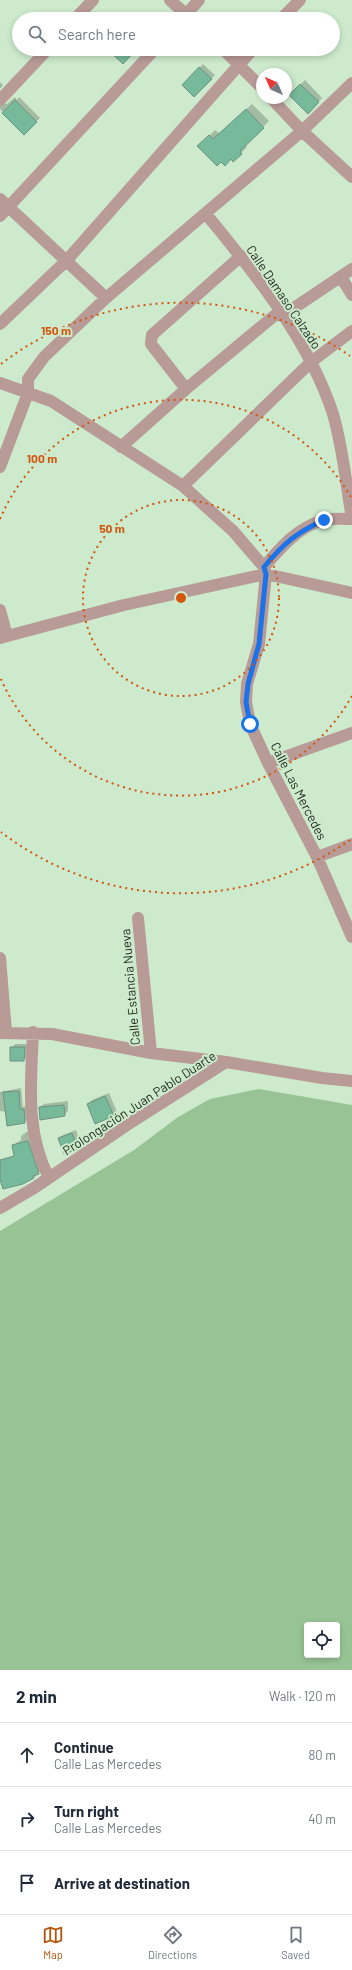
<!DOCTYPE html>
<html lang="en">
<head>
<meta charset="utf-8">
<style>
	body { margin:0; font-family:Barlow,sans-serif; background:#f6f6f7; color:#1f2937 }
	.controls { position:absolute; right:12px; bottom:12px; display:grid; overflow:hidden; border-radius:4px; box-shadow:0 2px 6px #0003 }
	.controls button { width:36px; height:36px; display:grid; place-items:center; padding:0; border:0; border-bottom:1px solid #e0e1e3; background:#fff; color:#1f2937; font:20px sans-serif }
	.compass { position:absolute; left:256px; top:68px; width:36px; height:36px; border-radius:50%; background:#fff; box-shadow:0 2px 6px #0003; rotate:315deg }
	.stop { position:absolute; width:12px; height:12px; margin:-9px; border:3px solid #1a73e8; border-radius:50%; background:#fff }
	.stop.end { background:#1a73e8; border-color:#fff; box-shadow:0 1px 4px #0008 }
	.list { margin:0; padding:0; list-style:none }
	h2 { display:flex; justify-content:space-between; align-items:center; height:52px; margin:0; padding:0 16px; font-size:17px }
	h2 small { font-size:13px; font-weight:400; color:#747a83 }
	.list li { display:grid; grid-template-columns:26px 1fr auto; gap:12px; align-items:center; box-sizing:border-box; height:64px; padding:0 16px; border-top:1px solid #e0e1e3 }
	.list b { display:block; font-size:15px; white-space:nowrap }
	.list p { margin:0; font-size:13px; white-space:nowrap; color:#747a83 }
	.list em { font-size:13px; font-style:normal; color:#747a83 }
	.icon { flex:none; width:22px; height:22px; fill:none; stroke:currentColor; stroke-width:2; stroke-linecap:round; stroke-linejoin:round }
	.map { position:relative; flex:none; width:352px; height:1670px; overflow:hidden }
	.search { position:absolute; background:#fff; box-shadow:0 2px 6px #0003; left:12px; right:12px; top:12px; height:44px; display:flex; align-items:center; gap:10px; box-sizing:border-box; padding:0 14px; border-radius:22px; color:#747a83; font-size:15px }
	.sheet { height:244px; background:#fff }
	nav { display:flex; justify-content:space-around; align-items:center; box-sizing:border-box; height:56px; border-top:1px solid #e0e1e3; background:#fff; font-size:11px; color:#747a83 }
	nav a { display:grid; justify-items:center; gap:2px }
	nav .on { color:#b45309 }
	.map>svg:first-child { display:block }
</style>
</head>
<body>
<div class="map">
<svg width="352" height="1670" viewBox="0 0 352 1670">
	<rect width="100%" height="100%" fill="#cdeacc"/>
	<path fill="#98c495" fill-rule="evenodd" d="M259,1089l93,16v565h-352v-439l134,-81 44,-33 32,-18zM307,1625h30v30h-30z"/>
	<path fill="#0003" d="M81,49h6l-3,3z
		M203,64l12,11 -21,21 -11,-11z
		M305,80l17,18 -14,15 -18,-18z
		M0,82l3,3 -3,4z
		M15,97l2,3 2,-3 21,21 -16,15 -24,-24v-7l7,2z
		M252,104l17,17 -24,24 2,2 -13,13 -3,-2 -32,-12 16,-16 5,4z
		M15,1044h13v12l-4,4 -13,-12z
		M21,1088l2,19 3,-1 1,13 -2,3 -19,-10 -6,-1v-19z
		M109,1093l8,19 -4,3 -25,-11 4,-4z
		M68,1101v10l-4,4 -24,-8 4,-3z
		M76,1130l5,14 -4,4 -17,-9 3,-4z
		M28,1131l14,38 -8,9 -34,-2v-6l25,-10 -12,-15 8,-5v-4z"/>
	<path fill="#77b99b" stroke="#6c9380" d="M107,49h30l-14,15z
		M199,67l13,12 -18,18 -12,-12z
		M300,84l19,18 -11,12 -19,-19z
		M15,100l22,22 -13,13 -22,-22z
		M246,109l18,19 -24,23 2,3 -9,8 -2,-3 -6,7 -4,-4 -4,4 -20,-20 12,-11 4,4z
		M10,1047h15l-1,14h-14z
		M19,1091l1,18h4l1,14 -18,3 -4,-34z
		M105,1096l9,20 -19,8 -8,-20z
		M64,1105l1,11 -25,4 -1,-13z
		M72,1133l6,16 -14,5 -6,-16z
		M28,1141l11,33 -6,2 1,2 -11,6 -20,5 -3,-9v-20l14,-4 -2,-11z"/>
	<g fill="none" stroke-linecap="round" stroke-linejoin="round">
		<path stroke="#b89a97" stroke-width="12" d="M170,0l21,19
			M75,19l18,-19
			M182,19l17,-19
			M281,19l19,-19
			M223,49l39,39
			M271,98l31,33 50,46
			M0,100l48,-51
			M0,199l106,99
			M206,214c48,58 104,128 127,200 10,34 13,70 19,105
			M0,216l155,-167
			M341,277l11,18
			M282,316l70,-47
			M0,324l67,-64 186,-211
			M0,383l51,18 132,85 50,45 31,36
			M186,389l-35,-45 1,-9 89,-79
			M121,447l65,-58 94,-78
			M0,467l28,-74v-14l16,-22 62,-59 196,-167 50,-48
			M183,486l128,-124 41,-31
			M352,519c-9,0 -19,-1 -28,1 -25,6 -44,28 -60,47l2,7 -7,70 -12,40 -1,18 4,22 18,39 49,94 35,80
			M0,610l7,26
			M0,638l124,-33 142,-31 86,19
			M268,763l84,-30
			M317,857l35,-13
			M138,918l13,135
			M0,958l6,74
			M33,1032c-2,51 -8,100 16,146
			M0,1033l52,1 99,19 75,9
			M0,1208l34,-20 93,-63 99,-63 96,16 30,3"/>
	</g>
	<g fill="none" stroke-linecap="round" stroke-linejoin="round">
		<path stroke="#1a73e8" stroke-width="5" d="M250,724l-4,-22 2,-18 11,-40 7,-70 -2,-7c20,-24 32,-34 60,-47"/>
	</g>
	<g fill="none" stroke="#d4550e" stroke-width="2" stroke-dasharray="2 4">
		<circle cx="181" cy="598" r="98"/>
		<path d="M352 696A197 197 0 0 1 0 677M0 519A197 197 0 0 1 352 499"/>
		<path d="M350 840A295 295 0 0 1 1 832M1 364A295 295 0 0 1 350 356"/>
	</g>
	<g text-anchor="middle" stroke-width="4" stroke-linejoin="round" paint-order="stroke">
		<g font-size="13" fill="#222d21" stroke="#cdeacc">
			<text transform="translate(284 297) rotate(56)" y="5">Calle Damaso Calzado</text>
			<text transform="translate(299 791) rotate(63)" y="5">Calle Las Mercedes</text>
			<text transform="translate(130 987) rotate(-95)" y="5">Calle Estancia Nueva</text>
			<text transform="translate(139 1103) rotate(-33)" y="5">Prolongación Juan Pablo Duarte</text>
		</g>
	</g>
	<circle cx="181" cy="598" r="6" fill="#d4550e" stroke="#cdeacc" stroke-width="2"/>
	<g font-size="12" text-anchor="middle" font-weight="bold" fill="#d4550e" stroke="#cdeacc" stroke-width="4" stroke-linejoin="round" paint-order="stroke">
		<text x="56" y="335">150 m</text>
		<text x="42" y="463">100 m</text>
		<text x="112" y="533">50 m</text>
	</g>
</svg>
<div class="controls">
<button><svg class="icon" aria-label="locate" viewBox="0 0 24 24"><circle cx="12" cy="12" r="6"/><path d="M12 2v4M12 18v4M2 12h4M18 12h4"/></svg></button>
</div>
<svg class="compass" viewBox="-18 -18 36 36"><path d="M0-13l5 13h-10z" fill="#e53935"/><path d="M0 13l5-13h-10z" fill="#747a83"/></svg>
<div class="stop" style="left:250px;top:724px"></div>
<div class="stop end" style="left:324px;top:520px"></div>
<div class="search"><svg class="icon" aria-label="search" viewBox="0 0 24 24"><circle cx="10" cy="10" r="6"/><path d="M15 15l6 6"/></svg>Search here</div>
</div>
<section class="sheet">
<h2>2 min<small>Walk · 120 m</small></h2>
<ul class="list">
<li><svg class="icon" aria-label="ahead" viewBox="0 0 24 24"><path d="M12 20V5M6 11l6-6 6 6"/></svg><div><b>Continue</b><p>Calle Las Mercedes</p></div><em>80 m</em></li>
<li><svg class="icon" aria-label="right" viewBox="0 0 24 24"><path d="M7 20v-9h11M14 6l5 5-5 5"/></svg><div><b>Turn right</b><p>Calle Las Mercedes</p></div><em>40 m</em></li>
<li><svg class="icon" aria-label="arrive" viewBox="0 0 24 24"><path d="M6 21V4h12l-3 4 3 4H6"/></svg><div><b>Arrive at destination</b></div></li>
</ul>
</section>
<nav>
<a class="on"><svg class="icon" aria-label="map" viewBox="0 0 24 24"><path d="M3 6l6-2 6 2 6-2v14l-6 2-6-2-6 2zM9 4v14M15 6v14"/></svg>Map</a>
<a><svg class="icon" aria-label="directions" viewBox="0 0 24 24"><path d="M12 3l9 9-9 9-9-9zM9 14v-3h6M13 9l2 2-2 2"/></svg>Directions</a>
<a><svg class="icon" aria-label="saved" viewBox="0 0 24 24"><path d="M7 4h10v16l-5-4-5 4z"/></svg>Saved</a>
</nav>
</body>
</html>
